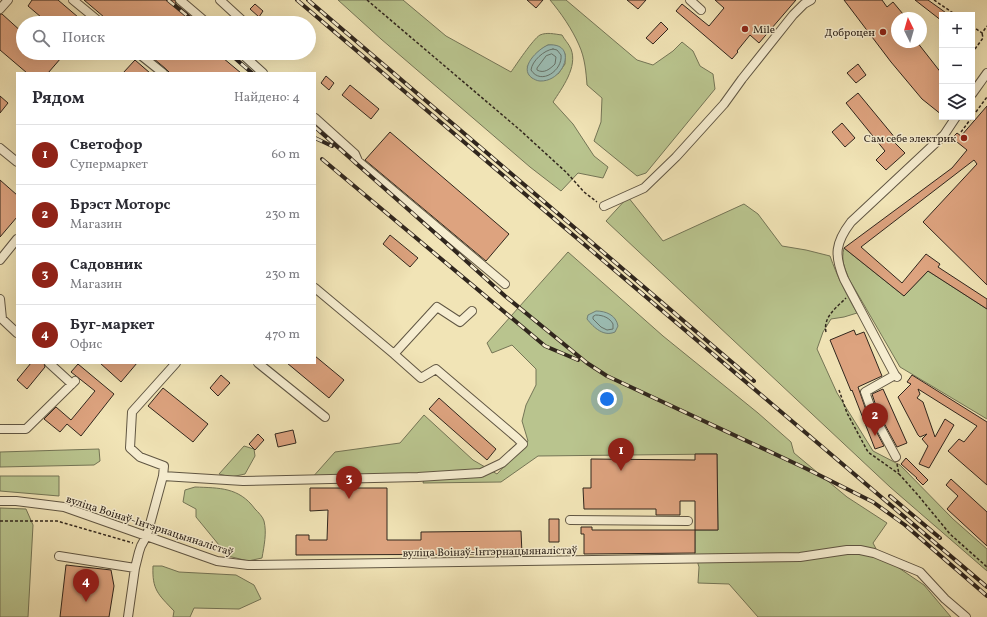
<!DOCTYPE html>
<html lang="ru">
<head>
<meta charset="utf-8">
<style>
	body { margin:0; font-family:Vollkorn,serif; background:#f2f2f3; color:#2b2b33 }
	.controls { position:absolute; right:12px; top:12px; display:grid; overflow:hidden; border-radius:0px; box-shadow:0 4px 16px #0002 }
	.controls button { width:36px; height:36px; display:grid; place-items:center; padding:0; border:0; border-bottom:1px solid #e1e1e2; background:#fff; color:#2b2b33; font:20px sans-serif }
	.compass { position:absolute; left:891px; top:12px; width:36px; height:36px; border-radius:50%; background:#fff; box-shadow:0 4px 16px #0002; rotate:355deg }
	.you { position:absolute; left:607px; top:399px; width:14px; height:14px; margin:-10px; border:3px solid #fff; border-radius:50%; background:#1a73e8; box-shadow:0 0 0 6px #1a73e833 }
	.badge { display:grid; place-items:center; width:26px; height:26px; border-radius:50%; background:#8f2418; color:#fff; font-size:13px; font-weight:700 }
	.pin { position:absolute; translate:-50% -33px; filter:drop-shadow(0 1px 2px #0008) }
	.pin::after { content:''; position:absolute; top:21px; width:14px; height:12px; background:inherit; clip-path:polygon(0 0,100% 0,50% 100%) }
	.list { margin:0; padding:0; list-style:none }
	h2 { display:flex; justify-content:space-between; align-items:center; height:52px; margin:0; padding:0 16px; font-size:17px }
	h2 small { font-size:13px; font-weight:400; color:#7c7c81 }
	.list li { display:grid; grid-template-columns:26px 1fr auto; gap:12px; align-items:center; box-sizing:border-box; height:60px; padding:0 16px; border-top:1px solid #e1e1e2 }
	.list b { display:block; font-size:15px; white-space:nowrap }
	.list p { margin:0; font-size:13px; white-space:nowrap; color:#7c7c81 }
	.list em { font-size:13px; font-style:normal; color:#7c7c81 }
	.icon { flex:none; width:22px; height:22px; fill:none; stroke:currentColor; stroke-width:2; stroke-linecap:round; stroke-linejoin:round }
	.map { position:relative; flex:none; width:987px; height:617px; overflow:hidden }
	.search { position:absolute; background:#fff; box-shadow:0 4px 16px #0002; left:16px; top:16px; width:300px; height:44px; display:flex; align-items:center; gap:10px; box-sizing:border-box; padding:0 14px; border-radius:22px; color:#7c7c81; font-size:15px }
	.panel { position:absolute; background:#fff; box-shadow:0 4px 16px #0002; left:16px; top:72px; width:300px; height:292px; border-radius:0px }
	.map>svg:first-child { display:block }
</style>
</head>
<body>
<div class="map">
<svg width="987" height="617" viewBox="0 0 987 617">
	<rect width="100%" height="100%" fill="#f1e4b6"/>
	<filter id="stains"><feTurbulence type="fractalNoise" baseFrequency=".005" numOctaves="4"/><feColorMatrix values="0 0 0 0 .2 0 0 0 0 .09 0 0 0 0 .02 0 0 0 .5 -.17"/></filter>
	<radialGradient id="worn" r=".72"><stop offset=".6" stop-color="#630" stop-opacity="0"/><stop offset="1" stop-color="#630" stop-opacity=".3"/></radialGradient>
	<path fill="#b9c48e" stroke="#747556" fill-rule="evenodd" d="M338,0h65l43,36 65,36c5,-7 22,-33 29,-37 7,-3 14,-1 22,0 2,4 7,9 9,14 7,18 -9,39 -18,53l20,22 21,32 14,11 -5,11 -25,-5 -17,18 -31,-24 -149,-128zM548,45c8,0 13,2 17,9v10l-7,10 -31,-7 13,-17z
		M550,0h16l71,60 16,5 20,-14 9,-9 11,9 7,15 13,8 2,15 -69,84 -9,3 -43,-35 7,-19 1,-24 -15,-13c-1,-13 -2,-27 -8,-40 -7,-16 -18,-32 -29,-45z
		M628,197l35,44 81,-37 14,10 24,32 24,4 24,6c7,20 16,38 27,57l-13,4 -13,2 -8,13 -6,17 20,44 36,58 27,14 53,54 34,30v22l-97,-84 -284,-266z
		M844,248l60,48 24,-25 59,38v110l-87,-52 -51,-88c-5,-12 -8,-19 -5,-31z
		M568,252l95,84 95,77 33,29 3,11 53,44 40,26 -14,20 9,17 14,6 28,19 27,32h-193l-29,-33 -31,-1 1,-16 -4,-13v-24h23l-1,-76 -179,2 -37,26 -78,1 2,-8 -114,4 24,-27 65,-9 24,-28 49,45 24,14 31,-33 -6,-20 4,-16 10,-20v-16l-24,-24 -20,8 -5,-10z
		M244,446l10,3 1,7 -10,18 -14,3 -12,-3z
		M99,449l1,12 -6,4 -94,2v-15z
		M0,476h59v20l-59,-5z
		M195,487c24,1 44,0 60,22 3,3 8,8 9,12 3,12 0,25 -2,37l-14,3 -20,-5 -32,-39v-8l-13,-7 2,-12z
		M0,508l26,1 7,16 -5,92h-28z
		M153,566h9l17,6 57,3 18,10 7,14 -22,10 -45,-1 -4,9h-17l1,-6c-16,-17 -22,-21 -21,-45z"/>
	<path fill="#9cbeb5" stroke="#718178" d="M548,45c30,-3 17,37 -8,36 -3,0 -6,-2 -8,-3 -14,-10 6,-29 16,-33z
		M596,311c10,0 20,4 22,15l-3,6c-11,5 -21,-4 -28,-13l1,-4z"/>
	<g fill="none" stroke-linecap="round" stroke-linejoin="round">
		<path stroke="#667269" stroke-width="1" d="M553,49l4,1 4,5c2,15 -20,31 -30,15 1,-9 13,-20 22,-21z
			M552,54l4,3 -1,7c-5,5 -11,10 -18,6v-2l9,-12z
			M596,315c7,0 14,3 17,9v5l-6,1 -6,-3 -8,-8v-2z"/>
	</g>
	<path fill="#dda37f" stroke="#30261d" d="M32,0h26l27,23h-37l-20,-17z
		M84,0h91l1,4 23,19h-88z
		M527,0h16l-7,8z
		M627,0h19l-8,9z
		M715,0h81l-37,43 -9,-8 -13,16 1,1 -6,7 -56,-48 6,-7 27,22 15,-18z
		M844,0h38l5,7 6,-5 10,12 -6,4v24h20l25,32v41l-20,-16 -31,-37z
		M915,0h13l21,15h-7v6z
		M255,4l8,7 -4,6 -9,-8z
		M0,14h2l21,19v20h32l6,5 -13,15h-21l-27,-23z
		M661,22l7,7 -15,15 -7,-6z
		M147,53h70l24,20h-71l-4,-4z
		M135,60l15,13h-27z
		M858,64l8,11 -10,8 -9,-10z
		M326,76l8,7 -5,7 -8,-7z
		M350,85l29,24 -8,10 -29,-24z
		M858,93l38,46 -3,2 12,12 -19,17 -10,-10 9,-9 -39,-48z
		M0,96l8,7 -8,10z
		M987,106v179l-64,-63 54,-58 -3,-4 -113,87 41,36 24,-29 14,10 -2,3 49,32v10l-59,-38 -24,25 -60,-48 108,-80 15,-18 -15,-12 5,-5 4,3z
		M842,123l13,15 -10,9 -13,-15z
		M390,132l119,102 -23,27 -121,-101z
		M0,180l17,15v22l-17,20z
		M390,235l28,23 -8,9 -27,-23z
		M854,330l2,5 8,-3 18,44 -24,11 10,29 16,30 -9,3 -23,-59 -1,1 -21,-51z
		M315,356l29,24 -15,18 -42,-35h28z
		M31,363h13l1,4 -18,22 -10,-9z
		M100,363h37l-16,19z
		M78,364l36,30 -33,42 -14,-12 -7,8 -16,-13 12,-12 15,13 24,-29 -24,-19z
		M221,375l9,8 -12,13 -8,-8z
		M912,375l75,47v63l-39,-34 11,-12 5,3 13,-16 -59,-37 2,5 -3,4 6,4 12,35 10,-18 9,6 -25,43 -10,-4 9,-18 -6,-7 5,-5 -7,3 -2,-2 -20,-38 13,-13 -4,-2z
		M163,388l45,36 -15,18 -45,-36z
		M883,389l24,54 -10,4 -19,-35 -6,-18z
		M439,398l57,51 -9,11 -58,-51z
		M293,430l3,13 -18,4 -3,-13z
		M258,434l6,6 -9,10 -6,-6z
		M695,454h22l1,76h-23v-29h-15v14h-24v-6h-72l-1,-21h8v-29l104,1z
		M906,458l22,22 -5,5 -7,-7h1l-16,-14z
		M951,479l36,33v34l-40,-37 11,-13 -12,-11z
		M310,488h77v52h34v-8l100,-1 1,23 -226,1v-20h13v5h18l1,-30 -18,1z
		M549,519h10v23h-10z
		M581,527h11v3h103v23l-111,1v-20h-3z
		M66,565l45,5 3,16 -5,31h-49z"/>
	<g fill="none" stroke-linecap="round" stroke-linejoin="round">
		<g stroke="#605643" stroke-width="10">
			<path id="minor" d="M73,0l28,23
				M180,0l27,23
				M220,0l25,23
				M690,0l11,10
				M0,9l8,-9
				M138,53l25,20
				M241,53l22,20
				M972,94l15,-21
				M315,118l40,36 3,7 147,123
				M0,148l17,14
				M604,206l40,-18 32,-31 48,-53 18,-25 51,-64 11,-11 7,-4
				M0,260l17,-21
				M315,288l79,66
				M0,299l2,20 15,14
				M49,363l23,21
				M258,363l67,54
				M895,375l-30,17 8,22 23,43
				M897,377l-2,-2 -51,-96c-10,-24 -9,-36 7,-57l93,-87 12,-18
				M0,429h26l49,-48
				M163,476l80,5 175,-4 63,-4 21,-10 21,-19 -6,-6 -81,-69 -15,9 -27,-24 43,-47 23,15 12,-11
				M0,501h16l48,6 153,54 31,4 552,-8 47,-7h13l14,3 46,19 25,27 21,18
				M570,520l118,1
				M59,556l76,12
				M128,617l7,-49 4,-16 2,-6 6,-11 16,-59 1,-10 -24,-9 -10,-9 2,-36 44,-49"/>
		</g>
		<path stroke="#30261d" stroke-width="1.5" stroke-dasharray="3 2" stroke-linecap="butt" d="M367,0l153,130 47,43 17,19 13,10
			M934,0l22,15
			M972,26l10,7 5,-7
			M972,53l11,-15 -1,-5
			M961,132l26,-35
			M826,332c-3,-15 10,-24 20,-34
			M839,390l8,23 21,39 31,22
			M897,464l2,10 18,20 33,40 37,33
			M0,521h57l76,22"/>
		<use href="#minor" stroke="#f6edd0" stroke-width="8"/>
		<g stroke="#30261d" stroke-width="4">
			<path id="rail" d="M168,0l28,23
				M297,0l690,587
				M308,0l446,381
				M229,53l23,20
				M315,127l129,114 61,55 82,67 20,13 200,93 66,33 32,23 82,71
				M315,138l17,8
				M322,159l223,187 33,14
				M890,496l50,42"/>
		</g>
		<use href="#rail" stroke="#f6edd0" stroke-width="2.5" stroke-dasharray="8" stroke-linecap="butt"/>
	</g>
	<g fill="#8f2418" stroke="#f6edd0" stroke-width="1.5">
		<circle cx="745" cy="29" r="4"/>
		<circle cx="883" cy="32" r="4"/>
		<circle cx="964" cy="138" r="4"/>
	</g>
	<g text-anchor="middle" stroke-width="3" stroke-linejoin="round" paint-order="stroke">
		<g font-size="11" fill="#30261d" stroke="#f6edd0" text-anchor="end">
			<text x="753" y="33" text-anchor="start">Mile</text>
			<text x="875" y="36">Доброцен</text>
			<text x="956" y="142">Сам себе электрик</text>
		</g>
		<g font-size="11" fill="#30261d" stroke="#f6edd0">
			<text transform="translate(150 525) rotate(18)" y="4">вуліца Воінаў-Інтэрнацыяналістаў</text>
			<text transform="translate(490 551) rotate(-1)" y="4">вуліца Воінаў-Інтэрнацыяналістаў</text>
		</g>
	</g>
	<rect width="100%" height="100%" filter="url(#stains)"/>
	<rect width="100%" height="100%" fill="url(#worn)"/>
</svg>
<div class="controls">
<button>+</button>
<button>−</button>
<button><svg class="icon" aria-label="layers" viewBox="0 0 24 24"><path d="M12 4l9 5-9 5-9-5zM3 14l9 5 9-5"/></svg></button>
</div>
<svg class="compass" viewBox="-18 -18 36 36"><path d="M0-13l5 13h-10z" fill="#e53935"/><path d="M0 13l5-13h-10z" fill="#7c7c81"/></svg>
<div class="you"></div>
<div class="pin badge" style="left:621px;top:471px">1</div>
<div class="pin badge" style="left:875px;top:436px">2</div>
<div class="pin badge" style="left:349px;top:499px">3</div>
<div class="pin badge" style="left:86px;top:602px">4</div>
<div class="search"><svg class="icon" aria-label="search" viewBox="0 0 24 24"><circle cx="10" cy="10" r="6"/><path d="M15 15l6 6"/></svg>Поиск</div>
<section class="panel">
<h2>Рядом<small>Найдено: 4</small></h2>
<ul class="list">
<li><span class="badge">1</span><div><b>Светофор</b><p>Супермаркет</p></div><em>60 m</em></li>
<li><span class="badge">2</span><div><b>Брэст Моторс</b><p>Магазин</p></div><em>230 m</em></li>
<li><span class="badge">3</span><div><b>Садовник</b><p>Магазин</p></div><em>230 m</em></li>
<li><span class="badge">4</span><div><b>Буг-маркет</b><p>Офис</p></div><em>470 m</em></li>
</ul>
</section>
</div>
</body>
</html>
